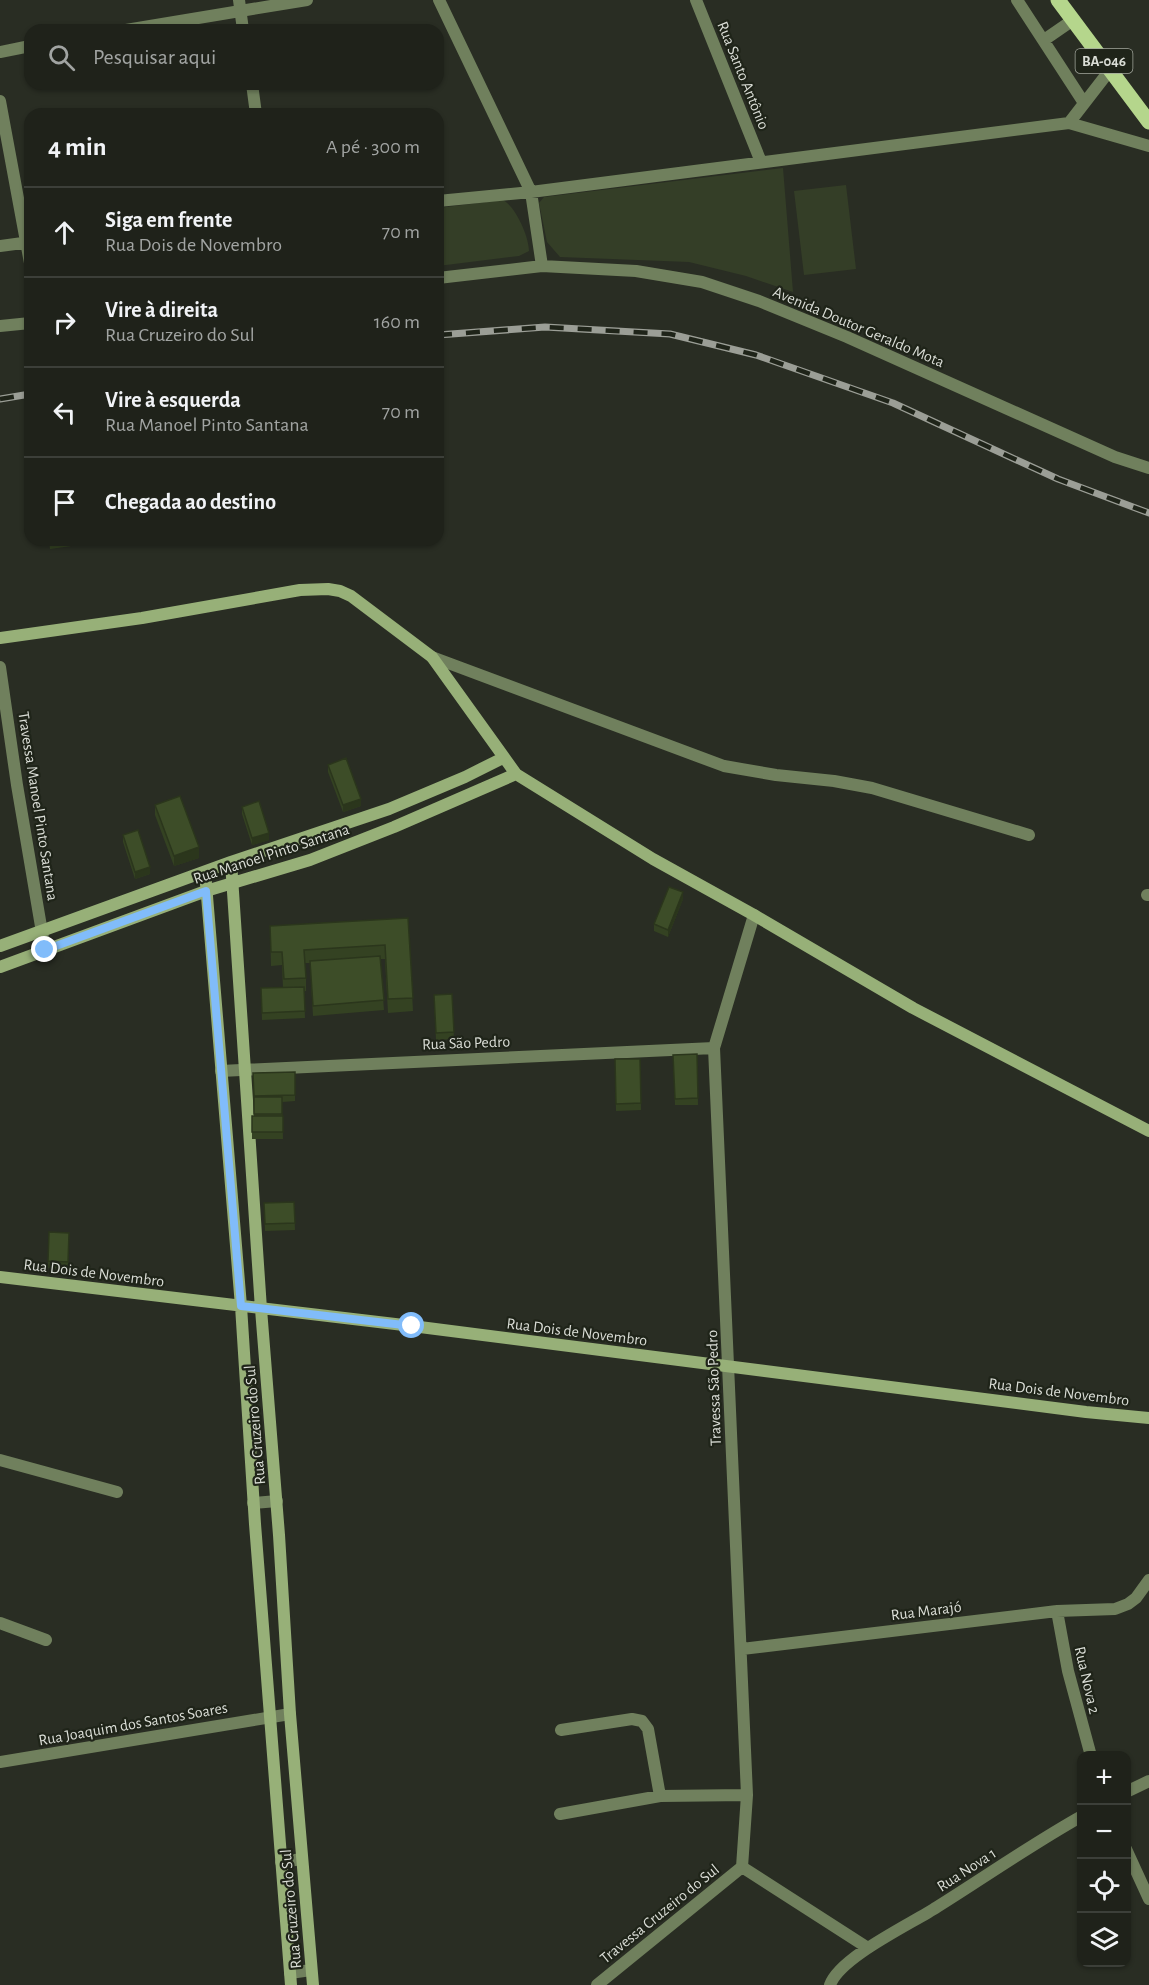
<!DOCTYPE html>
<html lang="pt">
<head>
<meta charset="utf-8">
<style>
	body { margin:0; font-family:"Alegreya Sans",sans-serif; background:#272a23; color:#f1f3f6 }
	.controls { position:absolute; right:18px; bottom:18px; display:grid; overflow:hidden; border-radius:12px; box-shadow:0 2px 4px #0004 }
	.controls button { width:54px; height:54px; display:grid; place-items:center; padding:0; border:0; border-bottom:2px solid #3c3f39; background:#1f221a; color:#f1f3f6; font:30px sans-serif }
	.stop { position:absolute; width:18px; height:18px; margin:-14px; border:4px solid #81bcfa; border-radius:50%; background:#fff }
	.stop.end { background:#81bcfa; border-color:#fff; box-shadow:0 2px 6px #0008 }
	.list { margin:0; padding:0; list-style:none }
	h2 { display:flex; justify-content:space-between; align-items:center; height:78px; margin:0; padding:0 24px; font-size:26px }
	h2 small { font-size:20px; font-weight:400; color:#a1a4a2 }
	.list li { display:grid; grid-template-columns:39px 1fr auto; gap:18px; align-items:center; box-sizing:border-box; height:90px; padding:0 24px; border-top:2px solid #3c3f39 }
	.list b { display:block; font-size:22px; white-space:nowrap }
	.list p { margin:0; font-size:20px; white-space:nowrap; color:#a1a4a2 }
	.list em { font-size:20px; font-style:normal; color:#a1a4a2 }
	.icon { flex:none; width:33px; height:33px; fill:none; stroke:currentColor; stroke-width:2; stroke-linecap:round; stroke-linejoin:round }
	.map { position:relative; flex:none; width:1149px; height:1985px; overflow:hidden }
	.search { position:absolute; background:#1f221a; box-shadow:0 2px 4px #0004; left:24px; top:24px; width:420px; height:66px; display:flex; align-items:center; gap:15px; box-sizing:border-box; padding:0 21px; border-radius:18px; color:#a1a4a2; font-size:22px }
	.panel { position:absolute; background:#1f221a; box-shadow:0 2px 4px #0004; left:24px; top:108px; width:420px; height:438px; border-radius:18px }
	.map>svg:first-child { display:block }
</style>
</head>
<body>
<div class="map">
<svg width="1149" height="1985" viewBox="0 0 1149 1985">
	<rect width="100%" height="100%" fill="#292d23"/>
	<path fill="#343e27" d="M783,168l10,124 -47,-16 -57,-14 -129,-5 -13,-15 -8,-39 5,-6z
		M846,185l10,84 -52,6 -10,-84z
		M503,200c13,7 26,37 26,51l-10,5 -81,10v-58z"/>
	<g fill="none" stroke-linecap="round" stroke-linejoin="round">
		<path stroke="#70805d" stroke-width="12" d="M239,0l4,30
			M439,0l92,192 11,74
			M696,0l65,162
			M1017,0l67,103
			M126,30l181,-30
			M1044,40l29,-20
			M0,52l30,-6
			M252,84l4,30
			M0,101l30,162
			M1069,123l41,-53
			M438,201l93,-9 538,-69 80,23
			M0,246l30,-4
			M438,278l104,-12 94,5 66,11 57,19 88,36 268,120 34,11
			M0,326l30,-3
			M432,657l292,109 52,9 58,6 38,7 157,47
			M0,667l17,118 28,165
			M1147,895h2
			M221,1071l493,-23
			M0,1460l117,32
			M253,1503l24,-2
			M1057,1611l11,60 23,85
			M0,1623l46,17
			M742,1649l315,-38 58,-2 13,-5 8,-6 13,-18
			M561,1730l71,-11 10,2 6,8 12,67
			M0,1762l290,-48
			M1126,1792l23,-11
			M560,1814l100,-18 87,-1
			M1126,1849l23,50
			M281,1862l21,-3
			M742,1867l5,-72 -33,-747 40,-133
			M742,1867l126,81
			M290,1973l21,-3
			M597,1985l145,-118
			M830,1985c10,-28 81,-61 107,-78 48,-30 95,-63 145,-91"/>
		<path stroke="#97b078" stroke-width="12" d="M0,638l142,-20 158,-28 28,-1 12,2 11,5 81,61 84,117 137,85 101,56 159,93 236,123
			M231,862l30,447 18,226 11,179 23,271
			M205,872l36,434 14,218 36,461
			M0,946l231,-84 158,-53 76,-32 38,-19
			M0,967l206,-76 104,-31 84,-33 122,-53
			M0,1277l412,49 674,86 63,6"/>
		<path stroke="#b5d68c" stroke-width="15" d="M1058,0l91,122"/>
		<g stroke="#9b9e96" stroke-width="7">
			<path id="rail" d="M438,335l107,-8 125,7 86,21 137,48 165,76 91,34
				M0,399l30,-5"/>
		</g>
		<use href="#rail" stroke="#1f2419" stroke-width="4.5" stroke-dasharray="14" stroke-linecap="butt"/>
	</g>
	<path fill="#344222" d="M49,540h65l-64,9z
		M328,765l33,41 -18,6 -15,-40z
		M155,805l44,53 -25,8 -19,-51z
		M242,807l27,33 -17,5 -10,-31z
		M123,835l27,39 -15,5 -12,-37z
		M683,899l-15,38 -14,-6v-7z
		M408,918l5,93 -25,2 -3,-54h-5l4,51 -71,6 -3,-53h-5l1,15v13h-2l1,27 -43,2 -1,-32h22l-1,-23 -11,1 -1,-40z
		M452,994l2,45 -18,1 -2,-45z
		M697,1054l1,51h-23l-2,-50z
		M615,1059h25l1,51 -25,1z
		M295,1072v29l-13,1 1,37h-31v-23h2l-1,-43z
		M294,1202l1,28 -30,1 -1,-28z
		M49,1232l20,1 -1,36 -20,-1z"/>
	<path fill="#2b361c" d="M361,799v7l-18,6v-7z
		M269,833v7l-17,5v-7z
		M199,847v11l-25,8v-10z
		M150,867v7l-15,5v-7z
		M683,892v7l-15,38v-7z"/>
	<path fill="#3d4d28" stroke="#2b361c" stroke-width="1.5" d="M346,758l15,41 -18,6 -15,-40z
		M180,796l19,51 -25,9 -19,-51z
		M259,801l10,32 -17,5 -10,-31z
		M138,830l12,37 -15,5 -12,-37z
		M669,887l14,5 -15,38 -14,-6z
		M408,918l5,80 -25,1 -3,-54 -81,5 2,28 -22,1 -2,-27h-11l-1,-26z
		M380,956l4,44 -71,6 -3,-45z
		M304,987l1,24 -43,2 -1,-25z
		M452,994l2,38 -18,1 -2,-38z
		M697,1054l1,44 -23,1 -2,-44z
		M615,1059h25l1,44 -25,1z
		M295,1072v23l-41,1 -1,-23z
		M254,1097h28v17h-28z
		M252,1116h31v16h-31z
		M294,1202l1,21 -30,1 -1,-21z
		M49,1232l20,1 -1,29 -20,-1z"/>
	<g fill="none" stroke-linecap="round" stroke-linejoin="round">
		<path stroke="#81bcfa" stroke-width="8" d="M45,950l161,-59 35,415 171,20"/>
	</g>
	<g text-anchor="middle" stroke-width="4.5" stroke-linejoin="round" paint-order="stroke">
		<rect fill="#1f2419" stroke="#a2a69d" stroke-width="1.5" x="1075.5" y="49" width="57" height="24" rx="4.5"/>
		<g font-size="15" font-weight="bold" fill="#daddd6">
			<text x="1104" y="66">BA-046</text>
		</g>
		<g font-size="16" fill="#daddd6" stroke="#1f2419">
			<text transform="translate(744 75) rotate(68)" y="6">Rua Santo Antônio</text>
			<text transform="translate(859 326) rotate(23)" y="6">Avenida Doutor Geraldo Mota</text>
			<text transform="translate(39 806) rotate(81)" y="6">Travessa Manoel Pinto Santana</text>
			<text transform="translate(271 853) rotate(-18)" y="6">Rua Manoel Pinto Santana</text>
			<text transform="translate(466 1042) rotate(-2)" y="6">Rua São Pedro</text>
			<text transform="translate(94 1272) rotate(7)" y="6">Rua Dois de Novembro</text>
			<text transform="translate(577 1331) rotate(7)" y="6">Rua Dois de Novembro</text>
			<text transform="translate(713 1388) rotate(-92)" y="6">Travessa São Pedro</text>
			<text transform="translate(1059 1391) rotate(7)" y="6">Rua Dois de Novembro</text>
			<text transform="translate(254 1425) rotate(-95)" y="6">Rua Cruzeiro do Sul</text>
			<text transform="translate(926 1610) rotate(-7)" y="6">Rua Marajó</text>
			<text transform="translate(1088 1680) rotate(77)" y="6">Rua Nova 2</text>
			<text transform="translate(133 1723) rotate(-10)" y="6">Rua Joaquim dos Santos Soares</text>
			<text transform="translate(966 1869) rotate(-33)" y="6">Rua Nova 1</text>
			<text transform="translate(290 1909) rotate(-95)" y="6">Rua Cruzeiro do Sul</text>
			<text transform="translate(659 1913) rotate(-39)" y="6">Travessa Cruzeiro do Sul</text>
		</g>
	</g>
</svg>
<div class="controls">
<button>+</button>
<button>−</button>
<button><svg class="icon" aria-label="locate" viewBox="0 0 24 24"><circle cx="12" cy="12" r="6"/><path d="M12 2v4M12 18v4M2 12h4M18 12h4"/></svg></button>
<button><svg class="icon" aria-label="layers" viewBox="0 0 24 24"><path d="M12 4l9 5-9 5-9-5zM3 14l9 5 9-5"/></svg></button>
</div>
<div class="stop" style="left:412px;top:1326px"></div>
<div class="stop end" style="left:45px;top:950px"></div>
<div class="search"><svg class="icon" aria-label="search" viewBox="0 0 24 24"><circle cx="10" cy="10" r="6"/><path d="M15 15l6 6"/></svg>Pesquisar aqui</div>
<section class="panel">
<h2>4 min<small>A pé · 300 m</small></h2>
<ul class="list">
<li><svg class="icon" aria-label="ahead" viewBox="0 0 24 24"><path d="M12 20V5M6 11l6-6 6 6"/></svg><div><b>Siga em frente</b><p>Rua Dois de Novembro</p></div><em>70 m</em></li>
<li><svg class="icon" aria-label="right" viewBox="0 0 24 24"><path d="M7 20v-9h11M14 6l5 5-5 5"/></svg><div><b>Vire à direita</b><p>Rua Cruzeiro do Sul</p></div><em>160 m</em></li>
<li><svg class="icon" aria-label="left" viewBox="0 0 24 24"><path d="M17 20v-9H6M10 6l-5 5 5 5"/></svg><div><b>Vire à esquerda</b><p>Rua Manoel Pinto Santana</p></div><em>70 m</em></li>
<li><svg class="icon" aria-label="arrive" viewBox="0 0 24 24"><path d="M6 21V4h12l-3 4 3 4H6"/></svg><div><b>Chegada ao destino</b></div></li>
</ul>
</section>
</div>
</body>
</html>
